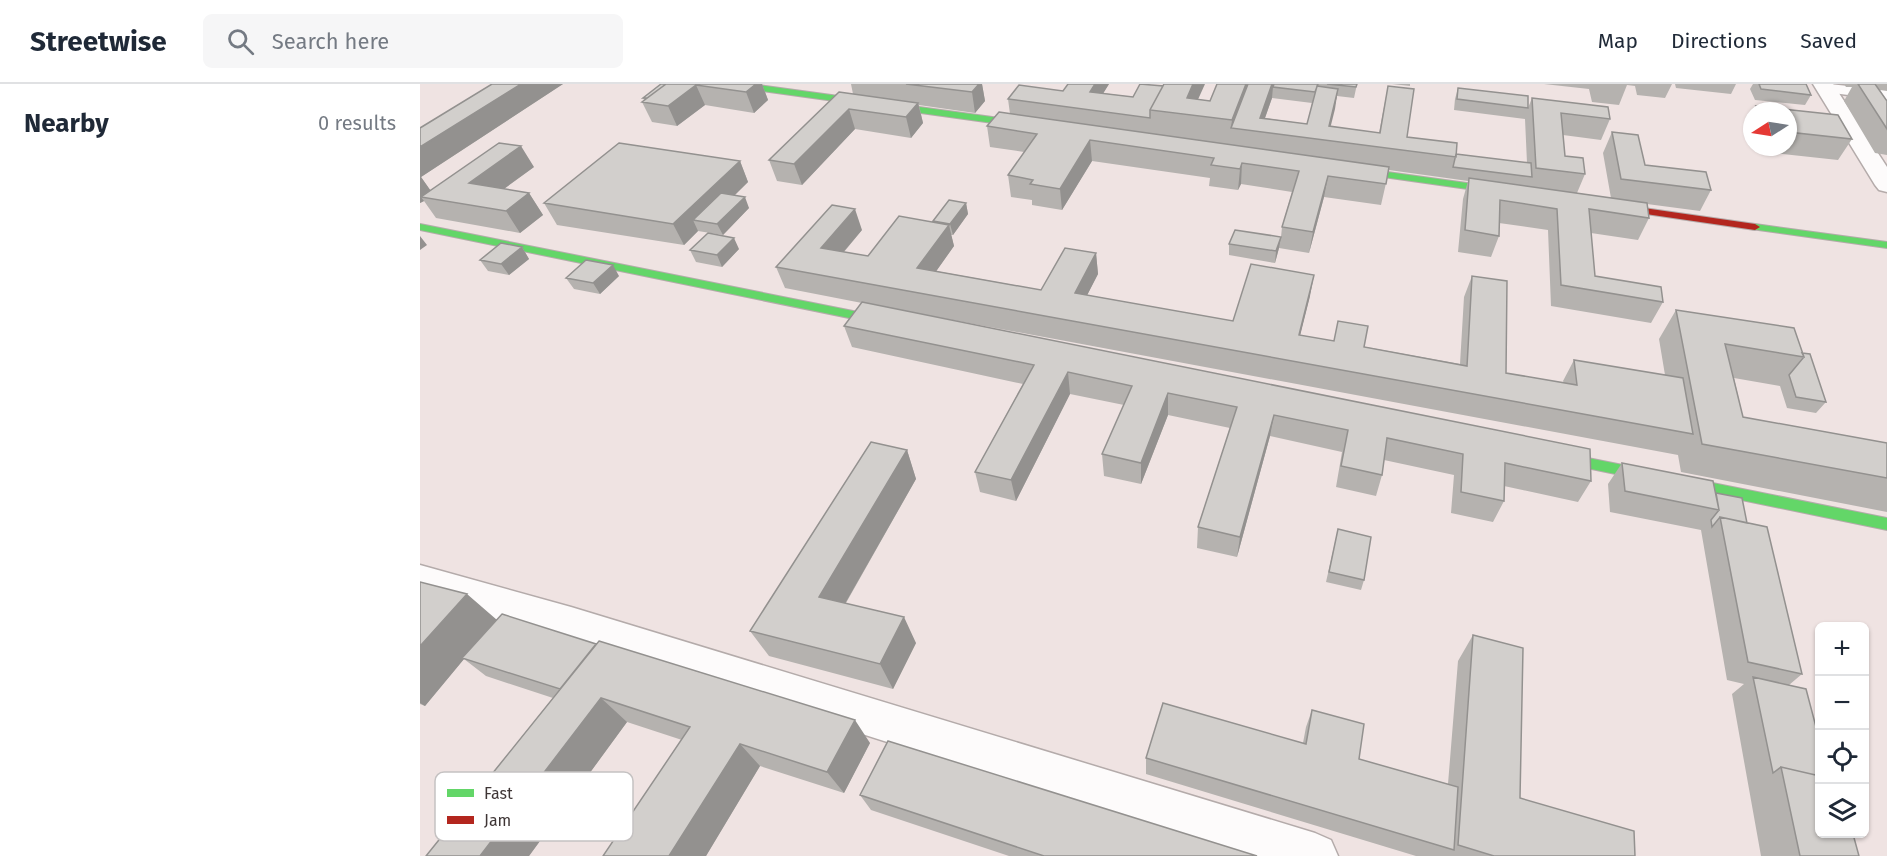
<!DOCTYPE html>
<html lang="en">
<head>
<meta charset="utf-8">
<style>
	body { margin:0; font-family:"Fira Sans",sans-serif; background:#f6f6f7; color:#1f2937 }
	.controls { position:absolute; right:18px; bottom:18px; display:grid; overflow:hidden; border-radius:9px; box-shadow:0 2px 4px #0004 }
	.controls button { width:54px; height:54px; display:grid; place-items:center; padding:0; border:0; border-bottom:2px solid #e0e1e3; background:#fff; color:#1f2937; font:30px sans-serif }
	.compass { position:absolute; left:1323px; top:18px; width:54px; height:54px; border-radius:50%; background:#fff; box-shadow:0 2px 4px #0004; rotate:258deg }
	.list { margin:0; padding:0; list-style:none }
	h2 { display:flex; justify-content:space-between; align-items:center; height:78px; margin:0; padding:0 24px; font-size:26px }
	h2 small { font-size:20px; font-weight:400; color:#747a83 }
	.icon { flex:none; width:33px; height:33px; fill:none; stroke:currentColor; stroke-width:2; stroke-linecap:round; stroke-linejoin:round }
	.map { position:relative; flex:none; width:1467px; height:772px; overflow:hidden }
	header { display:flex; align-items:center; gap:36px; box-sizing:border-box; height:84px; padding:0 30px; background:#fff; border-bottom:2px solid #e0e1e3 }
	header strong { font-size:28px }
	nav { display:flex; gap:33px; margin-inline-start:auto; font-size:21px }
	.search { width:420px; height:54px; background:#f6f6f7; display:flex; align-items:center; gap:15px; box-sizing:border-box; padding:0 21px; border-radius:9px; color:#747a83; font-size:22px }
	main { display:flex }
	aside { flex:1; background:#fff }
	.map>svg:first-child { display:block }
</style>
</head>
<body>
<header>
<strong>Streetwise</strong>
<div class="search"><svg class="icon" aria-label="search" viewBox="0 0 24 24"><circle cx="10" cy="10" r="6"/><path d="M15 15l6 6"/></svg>Search here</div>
<nav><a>Map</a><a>Directions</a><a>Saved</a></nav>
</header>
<main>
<aside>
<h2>Nearby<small>0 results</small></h2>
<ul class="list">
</ul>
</aside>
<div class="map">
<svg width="1467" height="772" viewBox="0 0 1467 772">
	<rect width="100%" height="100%" fill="#efe3e2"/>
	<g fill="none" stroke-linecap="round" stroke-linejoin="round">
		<g stroke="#b4abaa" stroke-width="3">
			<path id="lane" d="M1409,0l58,6v10l-62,-8 -7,-4 2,-3z"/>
		</g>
		<g stroke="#b4abaa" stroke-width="3">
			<path id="street" d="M1393,0h20l54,83v25l-8,-2 -4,-5z
				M0,481l151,42 744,226 16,7 7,16h-94l-673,-215 -151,-44z"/>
		</g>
		<g stroke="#b4abaa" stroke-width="2">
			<path id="fast" d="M309,0h22l286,39 4,3 -4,3 -304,-42z
				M924,82l166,23 5,3 -5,3 -169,-24v-4z
				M0,140l478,96 6,4 -6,4 -478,-98z
				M1335,140l132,18v6l-136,-19 -1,-2z
				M1128,366l339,68v12l-344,-71 -2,-4z"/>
		</g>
		<g stroke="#b4abaa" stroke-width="2">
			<path id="jam" d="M1182,118l153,22 5,3 -5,3 -157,-23 -1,-2z"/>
		</g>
		<use href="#lane" fill="#fdfbfb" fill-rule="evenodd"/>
		<use href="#street" fill="#fdfbfb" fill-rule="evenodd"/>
		<use href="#fast" fill="#63d668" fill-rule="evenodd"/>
		<use href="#jam" fill="#b3261e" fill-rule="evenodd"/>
	</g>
	<path fill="#b5b2af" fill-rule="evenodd" d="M72,0h71l-142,93 9,13 104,-23 -30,22 25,4 14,22 -23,18 -84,-15 -12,-17 -4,2v-75z
		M241,0h101l6,16 -14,13 -49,-8 -28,21 -25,-4 -10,-20 2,-2 -1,-2z
		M431,0h131l3,17 -10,12 -56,-8 4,18 -12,15 -56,-9 -53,56 -25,-4 -8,-21 84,-66z
		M689,0l-6,9 30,4 65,2 12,2 7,-17h140l-3,14 -17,-2 -7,30 49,7 9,-47 19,51 49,17 71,9 -2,-44 -71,-9 1,-11 3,-11 70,20 4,-10 78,21 -9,21 -38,-5 2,21 20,18 -8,19 34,5 -8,-45 9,-21 33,33 66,25 -11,21 -53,-7 2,14 -11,22 -47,-7 4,43 68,26 -12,21 -100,-17 -3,-76 -49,-7v13l-8,21 -33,-5 5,-53 5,-18 -79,-11 -8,35 -57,-8 -15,56 -30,-5 -4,15 -46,-8v-11l52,-7 1,-10 10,-35 -51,-8 -3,6 -29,-4 1,-8 -118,-17 -30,49 -30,-5v-5l-21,-3 -3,-22 16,-23 -34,-5 -3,-21 23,-12 -2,-15zM852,14l40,5 -5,21 -42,-6z
		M972,0h18v2z
		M1124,0h128l-7,14 -28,-3 -2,-9 -8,-1 -8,20 -27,-3 -3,-13z
		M1255,0h61l-5,10 -55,-6z
		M1333,0h53l5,11 -6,10 -50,-5 -5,-11z
		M1424,0h43v7l-7,-1 7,11v54l-12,-2 -31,-52 8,-14h-6z
		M1336,22l82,9 14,24 -14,21 -83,-9 -2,-4h35v-36h-34z
		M1332,30v30l-7,-18z
		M320,77l8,21 -13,13 14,13 -26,27 -25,-4 -14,14 -127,-20 -13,-22z
		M546,119l2,11 -15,21h-2l3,11 -18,25 105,19 55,-37 2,21 -11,21 146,26 77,-25 -10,39 160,29 4,-67 8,-21 34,97 58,10 -1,-2 11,-21 91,15 -6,-36 17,-29 126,43 24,49 -10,11 -29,-5 -7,-22 -46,-8 9,39 144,26v69l-206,-40 -3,-17 -774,-144 687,170 -13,21 -74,-16v15l-11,21 -42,-9 3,-38 -70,-15 -2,15 -6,21 -40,-9 6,-35 -72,-16 -33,121 -40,-9 1,-21 32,-99 -62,-13 -27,69 -37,-8 -2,-22 22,-49 -54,-11 -54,107 -36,-9 -5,-20 48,-88 -171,-37 -8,-21 18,-23 -77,-15 -9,-21 86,-37 -18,22 24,4 65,-34v-1z
		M102,163l7,12 -20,16 -21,-4 -8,-11z
		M319,165l-17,18 -26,-5 -6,-12z
		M199,192l-19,18 -26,-5 -8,-11z
		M487,366l9,29 -70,124 70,40 -23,46 -124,-33 -19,-25z
		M1202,379l94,30 31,30 55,151 -13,11 31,149 39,22h-98l-29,-162 12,-10 -17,-4 -26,-150 -91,-18 -2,-28z
		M918,445l26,51 -3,10 -35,-8z
		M0,498l77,38 373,123 -26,50 -84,-27 -54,90h-103l79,-116 -55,-18 -98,134h-103l127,-158 -67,-22 -22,-17 -39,47 -5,-2z
		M1053,551l47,163 115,58h-219l-270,-82v-16l157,-15 3,-16 6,-17 47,49 89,25 10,-123z
		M440,711l397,61h-248l-138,-46z"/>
	<path fill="#93918f" d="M101,0h42l-142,93 12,17 -12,3 3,4 -4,2v-56z
		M336,0h6l6,16 -14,13 -8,-21z
		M559,0h3l3,17 -10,12 -3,-21z
		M675,0h14l-16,26 -3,-18z
		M773,0h12l-14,31 -4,-17z
		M826,0h8l-23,44 1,-8z
		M852,0h4l-3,3 -1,11 -12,34v-14z
		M276,1l9,20 -28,21 -9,-20z
		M918,5l-3,20 -8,32 2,-15z
		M498,19l5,20 -12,15 -5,-21z
		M429,25l6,20 -53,56 -8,-21z
		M670,56l2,21 -30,49 -2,-21z
		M101,62l13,21 -51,37 -14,-21z
		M320,77l8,21 -41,40 -14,-2 5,11 -14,14 -11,-21z
		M822,79l-1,21 -3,6 2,-21z
		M908,92l-4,21 -15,56 4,-21z
		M109,109l14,22 -23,18 -14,-22z
		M325,113l4,11 -26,27 -6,-11z
		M546,119l2,11 -15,21 -3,-11z
		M435,125l7,21 -33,39 -8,-21z
		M529,141l5,21 -31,44 -6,-22z
		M0,152l7,9 -7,5z
		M861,153l-2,11 -4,15 1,-12z
		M314,154l5,11 -17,18 -5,-12z
		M102,163l7,12 -20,16 -8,-11z
		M676,169l2,21 -21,41 -2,-22z
		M193,181l6,11 -19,18 -7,-11z
		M894,191l-4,21 -15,60 4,-21z
		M648,288l2,22 -54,107 -5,-21z
		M748,309v22l-27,69v-21z
		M854,331l-4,21 -33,121 3,-20z
		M487,366l9,29 -82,144 -15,-26z
		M47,510l30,26 -35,38 2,1 -39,47 -5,-3v-57z
		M484,533l12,26 -23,46 -13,-25z
		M181,614l26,24 -98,134h-49z
		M435,636l15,23 -26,50 -17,-21z
		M320,660l20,22 -54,90h-37z"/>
	<path fill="#d2cfcc" stroke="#93918f" stroke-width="1.5" d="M72,0h29l-101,63v-19z
		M241,0h5l-19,14h-4z
		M246,0h90l-10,8 -50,-7 -28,21 -26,-4z
		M486,0h73l-7,8z
		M648,0h27l-5,8 43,5 7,-13 23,2 -13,24v8l-142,-19 11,-14 44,6z
		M744,0h29l-6,14 23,3 7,-17h29l-14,36 -82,-10z
		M828,0h24l-12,34 47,6 10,-38 21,3 -9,37 51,7 8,-47 26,3 -7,48 50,6 -1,14 -225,-29z
		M854,0h44l-3,8 -42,-5z
		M907,0h30l-1,3z
		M1339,0h47l5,11 -50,-6z
		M1438,0h17l12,17v28z
		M1038,4l70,8v12l-71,-9z
		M419,8l79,11 -12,14 -57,-8 -55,55 -25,-4z
		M1112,14l76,9 2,12 -49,-6 4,43 18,2 2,16 -49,-6z
		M1336,22l82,9 14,24 -64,-7v-21h-29z
		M579,28l390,55 -3,17 -58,-8 -15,56 -31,-5 17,-56 -57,-8 -2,6 -29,-4 3,-7 -124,-18 -30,49 -30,-5 3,-4 -25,-5 29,-41 -50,-8z
		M1192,48l26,3 7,30 61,7 5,18 -90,-11z
		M79,59l22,3 -52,37 60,10 -23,18 -85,-14z
		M199,59l121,18 -67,63 -129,-21z
		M1036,70l75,9 1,14 -79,-10z
		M1049,94l178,25 2,15 -60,-9 6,67 66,11 2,15 -102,-17 -4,-76 -57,-9 -1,36 -34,-6z
		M301,109l24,4 -28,27 -24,-4z
		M529,116l17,3 -16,21 -17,-3z
		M412,121l23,4 -34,39 47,8 31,-40 50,9 -32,43 124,22 24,-42 31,5 -21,40 158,28 18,-57 63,11 -15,60 35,6 4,-20 30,5 -4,21 103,19 5,-90 35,5 -1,92 71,12 -3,-25 109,18 10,56 -917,-167z
		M815,146l46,7 -5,14 -47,-7z
		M288,149l26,5 -17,17 -27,-5z
		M81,159l21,4 -21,17 -21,-4z
		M166,176l27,5 -20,18 -27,-5z
		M442,218l728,147 1,32 -86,-18 -1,38 -43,-9 2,-38 -76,-16 -5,37 -41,-9 7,-36 -74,-15 -34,122 -42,-10 39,-120 -69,-14 -27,70 -39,-9 30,-68 -64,-14 -57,108 -36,-8 59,-107 -190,-39z
		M1256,226l118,18 10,29 -79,-13 18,73 144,26v35l-185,-34z
		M1382,269l8,1 16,48 -30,-5 -7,-22 15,-18z
		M451,358l36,8 -88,147 85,20 -24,47 -130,-33z
		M1202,379l91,18 6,29 -94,-19z
		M1296,409l26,5 5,25 -27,-6 -8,10 -1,-7 8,-10z
		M1300,433l47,10 35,147 -54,-12z
		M918,445l33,8 -7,43 -35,-8z
		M0,498l47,12 -47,52z
		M82,530l94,30 -36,45 -98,-31z
		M1053,551l50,13 -3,150 114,33 1,25h-141l-36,-11z
		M179,557l256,79 -28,52 -87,-28 -71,112h-66l87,-129 -89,-29 -121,158h-54z
		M1333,593l53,12 14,53v34l-39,-9 -8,6z
		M743,619l143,41 6,-34 52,14 -5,35 99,28 -4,63 -308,-92z
		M468,657l369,115h-213l-184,-61z
		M1361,683l39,9v58h33l6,22h-59z"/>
	<rect x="15" y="688" width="198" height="69" rx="9" fill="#fff" stroke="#c5c2c2" stroke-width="1.5"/>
	<rect x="27" y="705" width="27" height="8" fill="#63d668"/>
	<rect x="27" y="732" width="27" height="8" fill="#b3261e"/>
	<g font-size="16" fill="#3e3535">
		<text x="64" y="715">Fast</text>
		<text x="64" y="742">Jam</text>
	</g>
</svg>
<div class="controls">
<button>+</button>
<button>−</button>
<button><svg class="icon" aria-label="locate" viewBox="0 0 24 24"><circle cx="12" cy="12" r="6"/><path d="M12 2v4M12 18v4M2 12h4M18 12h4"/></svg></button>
<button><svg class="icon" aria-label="layers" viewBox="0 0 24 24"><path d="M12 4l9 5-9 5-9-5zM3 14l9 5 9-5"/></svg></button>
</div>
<svg class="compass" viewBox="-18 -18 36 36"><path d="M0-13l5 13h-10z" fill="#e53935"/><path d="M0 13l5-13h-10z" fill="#747a83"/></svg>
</div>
</main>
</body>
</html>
